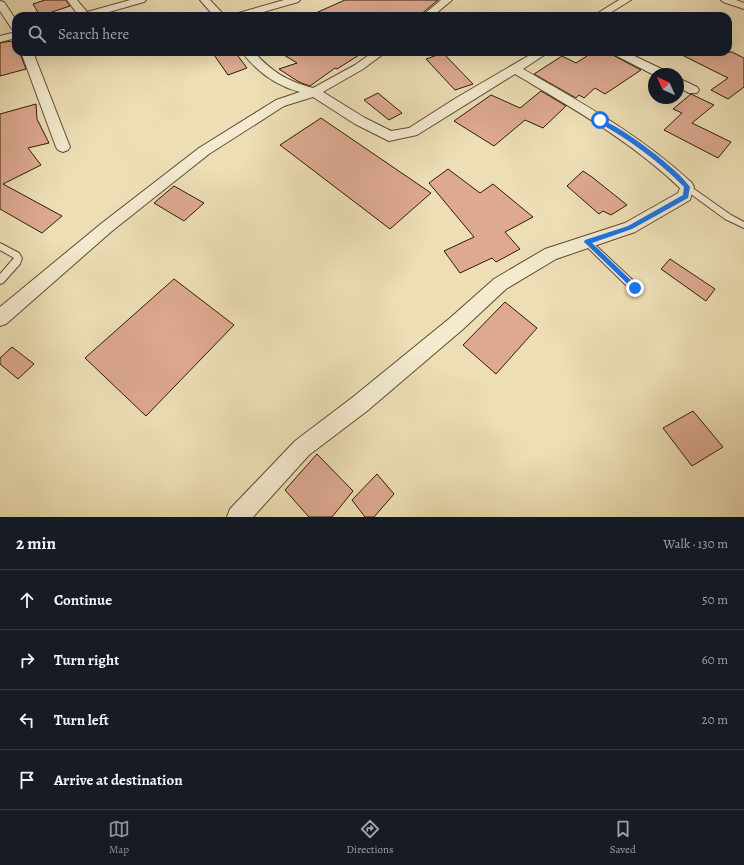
<!DOCTYPE html>
<html lang="en">
<head>
<meta charset="utf-8">
<style>
	body { margin:0; font-family:Alegreya,serif; background:#20242c; color:#f1f3f6 }
	.compass { position:absolute; left:648px; top:68px; width:36px; height:36px; border-radius:50%; background:#171b24; box-shadow:0 4px 16px #0002; rotate:315deg }
	.stop { position:absolute; width:12px; height:12px; margin:-9px; border:3px solid #1a73e8; border-radius:50%; background:#fff }
	.stop.end { background:#1a73e8; border-color:#fff; box-shadow:0 1px 4px #0008 }
	.list { margin:0; padding:0; list-style:none }
	h2 { display:flex; justify-content:space-between; align-items:center; height:52px; margin:0; padding:0 16px; font-size:17px }
	h2 small { font-size:13px; font-weight:400; color:#9ea1a6 }
	.list li { display:grid; grid-template-columns:26px 1fr auto; gap:12px; align-items:center; box-sizing:border-box; height:60px; padding:0 16px; border-top:1px solid #363941 }
	.list b { display:block; font-size:15px; white-space:nowrap }
	.list em { font-size:13px; font-style:normal; color:#9ea1a6 }
	.icon { flex:none; width:22px; height:22px; fill:none; stroke:currentColor; stroke-width:2; stroke-linecap:round; stroke-linejoin:round }
	.map { position:relative; flex:none; width:744px; height:517px; overflow:hidden }
	.search { position:absolute; background:#171b24; box-shadow:0 4px 16px #0002; left:12px; right:12px; top:12px; height:44px; display:flex; align-items:center; gap:10px; box-sizing:border-box; padding:0 14px; border-radius:12px; color:#9ea1a6; font-size:15px }
	.sheet { height:292px; background:#171b24 }
	nav { display:flex; justify-content:space-around; align-items:center; box-sizing:border-box; height:56px; border-top:1px solid #363941; background:#171b24; font-size:11px; color:#9ea1a6 }
	nav a { display:grid; justify-items:center; gap:2px }
	nav .on { color:#8c9099 }
	.map>svg:first-child { display:block }
</style>
</head>
<body>
<div class="map">
<svg width="744" height="517" viewBox="0 0 744 517">
	<rect width="100%" height="100%" fill="#eddeb5"/>
	<filter id="stains"><feTurbulence type="fractalNoise" baseFrequency=".005" numOctaves="4"/><feColorMatrix values="0 0 0 0 .2 0 0 0 0 .09 0 0 0 0 .02 0 0 0 .5 -.17"/></filter>
	<radialGradient id="worn" r=".72"><stop offset=".6" stop-color="#630" stop-opacity="0"/><stop offset="1" stop-color="#630" stop-opacity=".3"/></radialGradient>
	<path fill="#dda991" stroke="#2e1c04" d="M45,0h21l4,6 -30,10 -7,-12z
		M345,0h93l-19,16h-110z
		M11,41l5,7v4h2l3,4 5,13 -26,7v-33z
		M212,52h23l12,16 -19,7z
		M279,52h85l-27,17 -2,-1 -25,18 -11,-4 -20,-13 18,-6z
		M593,52h14l34,18 -36,24 -10,-6 -11,10 -5,-3 -3,3 -42,-24 28,-18 14,7z
		M676,52h56l12,6v29l-16,12 -17,-9 17,-12z
		M443,53l30,31 -18,6 -29,-31z
		M541,91l25,15 -23,22 -18,-8 -31,26 -40,-25 37,-26 29,13z
		M378,93l24,20 -13,7 -25,-20z
		M691,94l23,11 -22,18 39,19 -13,16 -54,-28 18,-17 -9,-4z
		M36,104l1,15 12,24 -21,5 13,17 -38,19 59,32 -20,17 -42,-24v-95z
		M321,118l110,75 -41,36 -110,-84z
		M448,169l32,24 13,-9 40,33 -28,15 15,17 -24,13 -4,-4 -32,15 -16,-22 30,-14 -45,-54z
		M583,171l9,6 35,28 -16,10 -8,-4 -4,3 -32,-28z
		M174,186l30,17 -20,18 -30,-18z
		M670,259l45,30 -9,12 -45,-32z
		M174,279l60,46 -88,91 -61,-58z
		M505,302l32,26 -41,46 -33,-29z
		M12,347l22,17 -16,15 -18,-15v-6z
		M693,411l30,36 -31,19 -29,-38z
		M317,454l36,37 -21,26h-23l-24,-27z
		M377,474l17,20 -20,23h-9l-13,-17z"/>
	<g fill="none" stroke-linecap="round" stroke-linejoin="round">
		<g stroke="#5e4c30" stroke-width="2">
			<path id="lane" d="M687,184l44,31 13,7v6l-19,-9 -41,-30 -1,-2z
				M587,239l3,1 48,45 1,3 -1,3 -3,1 -3,-1 -48,-47 -1,-2 1,-2z
				M0,243l19,10 3,5 -2,6 -17,19 -3,1v-10l14,-16 -14,-8z"/>
		</g>
		<g stroke="#5e4c30" stroke-width="2">
			<path id="street" d="M67,0h10l10,12 43,-12h16l-2,2 -49,14h-16z
				M200,0h10l15,16h-11z
				M284,0h16l-2,2 -48,14h-16l1,-2z
				M441,0h11l-19,16h-11z
				M619,0h12l-26,16h-12z
				M721,0h15l8,3v6l-21,-7z
				M0,1l4,1 12,18v10l-4,-1 -12,-18z
				M16,32v6l-16,4v-6z
				M21,52h12l37,95 -2,3 -5,2 -5,-2 -2,-3z
				M242,52h12c18,20 33,29 59,36l42,-23 18,-13h13l-23,17 -40,23 42,26 26,13 18,-3 47,-30 79,-46h14l-26,17c59,34 119,67 169,114l2,4 -4,13 -55,32 -79,27 -50,30 -44,41 -95,81 -58,44 -56,62h-26l3,-8 65,-68 58,-44 97,-79 44,-39 51,-30 80,-26 53,-30 2,-5c-49,-47 -108,-80 -165,-114l-98,61 -28,6 -34,-17 -42,-27 -29,9 -75,48 -97,77 -106,93 -6,2v-19l102,-84 97,-75 77,-48 24,-8c-23,-6 -43,-20 -58,-40z
				M611,52h15l40,19 2,3 -14,1 -41,-21z
				M678,78l19,9 2,3 -2,3h-8l-11,-6z"/>
		</g>
		<use href="#lane" fill="#f3eacf" fill-rule="evenodd"/>
		<use href="#street" fill="#f3eacf" fill-rule="evenodd"/>
	</g>
	<path fill="#1a73e8" d="M600,119c22,8 77,49 90,68l-2,11 -56,31 -40,14 45,43v5h-2l-51,-49 1,-2 43,-14 55,-31 1,-8c-25,-26 -55,-47 -86,-65v-3z"/>
	<rect width="100%" height="100%" filter="url(#stains)"/>
	<rect width="100%" height="100%" fill="url(#worn)"/>
</svg>
<svg class="compass" viewBox="-18 -18 36 36"><path d="M0-13l5 13h-10z" fill="#e53935"/><path d="M0 13l5-13h-10z" fill="#9ea1a6"/></svg>
<div class="stop" style="left:600px;top:120px"></div>
<div class="stop end" style="left:635px;top:288px"></div>
<div class="search"><svg class="icon" aria-label="search" viewBox="0 0 24 24"><circle cx="10" cy="10" r="6"/><path d="M15 15l6 6"/></svg>Search here</div>
</div>
<section class="sheet">
<h2>2 min<small>Walk · 130 m</small></h2>
<ul class="list">
<li><svg class="icon" aria-label="ahead" viewBox="0 0 24 24"><path d="M12 20V5M6 11l6-6 6 6"/></svg><div><b>Continue</b></div><em>50 m</em></li>
<li><svg class="icon" aria-label="right" viewBox="0 0 24 24"><path d="M7 20v-9h11M14 6l5 5-5 5"/></svg><div><b>Turn right</b></div><em>60 m</em></li>
<li><svg class="icon" aria-label="left" viewBox="0 0 24 24"><path d="M17 20v-9H6M10 6l-5 5 5 5"/></svg><div><b>Turn left</b></div><em>20 m</em></li>
<li><svg class="icon" aria-label="arrive" viewBox="0 0 24 24"><path d="M6 21V4h12l-3 4 3 4H6"/></svg><div><b>Arrive at destination</b></div></li>
</ul>
</section>
<nav>
<a class="on"><svg class="icon" aria-label="map" viewBox="0 0 24 24"><path d="M3 6l6-2 6 2 6-2v14l-6 2-6-2-6 2zM9 4v14M15 6v14"/></svg>Map</a>
<a><svg class="icon" aria-label="directions" viewBox="0 0 24 24"><path d="M12 3l9 9-9 9-9-9zM9 14v-3h6M13 9l2 2-2 2"/></svg>Directions</a>
<a><svg class="icon" aria-label="saved" viewBox="0 0 24 24"><path d="M7 4h10v16l-5-4-5 4z"/></svg>Saved</a>
</nav>
</body>
</html>
